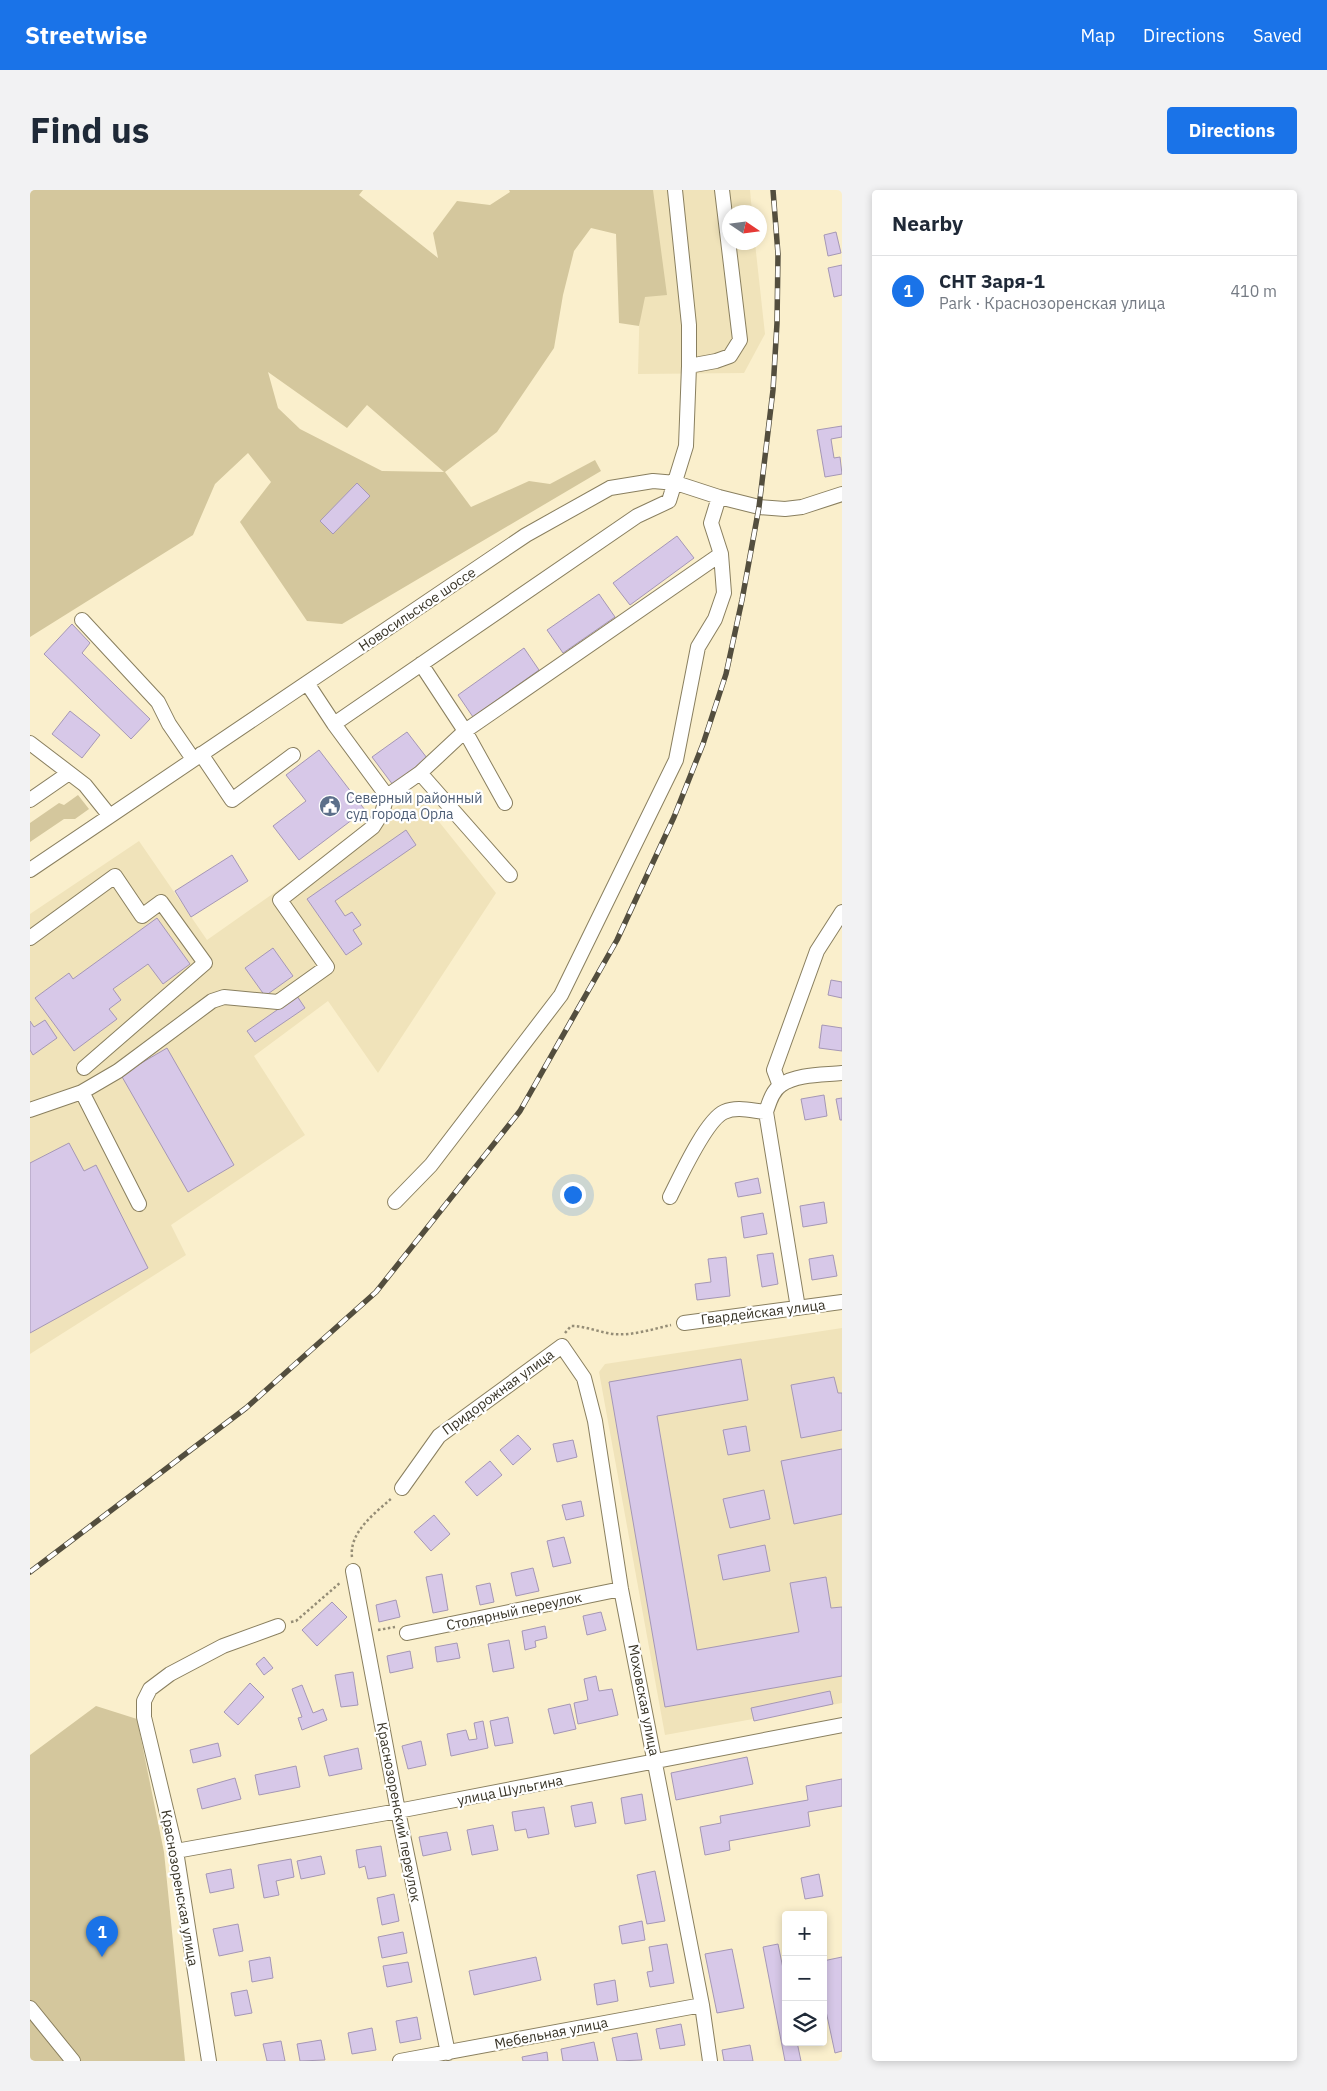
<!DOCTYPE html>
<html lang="en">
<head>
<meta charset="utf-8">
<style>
	body { margin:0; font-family:"IBM Plex Sans",sans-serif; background:#f2f2f3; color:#1f2937 }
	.controls { position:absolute; right:15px; bottom:15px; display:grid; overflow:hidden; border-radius:5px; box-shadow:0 2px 8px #0003 }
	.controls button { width:45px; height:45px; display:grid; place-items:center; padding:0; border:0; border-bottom:1px solid #e0e1e3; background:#fff; color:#1f2937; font:25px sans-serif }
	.compass { position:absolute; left:692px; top:15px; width:45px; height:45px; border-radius:50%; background:#fff; box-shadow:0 2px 8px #0003; rotate:103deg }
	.you { position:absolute; left:542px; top:1004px; width:18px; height:18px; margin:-12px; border:4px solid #fff; border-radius:50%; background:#1a73e8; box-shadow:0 0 0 8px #1a73e833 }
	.badge { display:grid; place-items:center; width:32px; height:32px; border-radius:50%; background:#1a73e8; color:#fff; font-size:16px; font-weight:700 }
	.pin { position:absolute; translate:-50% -41px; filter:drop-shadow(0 1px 2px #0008) }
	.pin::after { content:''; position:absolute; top:26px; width:18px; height:15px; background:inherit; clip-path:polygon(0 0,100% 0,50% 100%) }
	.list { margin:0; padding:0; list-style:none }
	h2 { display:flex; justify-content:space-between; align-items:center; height:65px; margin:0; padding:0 20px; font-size:21px }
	h2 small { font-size:16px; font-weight:400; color:#747a83 }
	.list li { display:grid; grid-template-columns:32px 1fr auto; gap:15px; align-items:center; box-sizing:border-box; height:70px; padding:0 20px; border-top:1px solid #e0e1e3 }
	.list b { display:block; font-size:19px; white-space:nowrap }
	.list p { margin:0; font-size:16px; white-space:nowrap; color:#747a83 }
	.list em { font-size:16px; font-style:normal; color:#747a83 }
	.icon { flex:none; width:28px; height:28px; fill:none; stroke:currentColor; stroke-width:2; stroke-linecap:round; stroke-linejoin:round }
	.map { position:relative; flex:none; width:812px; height:1871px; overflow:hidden; border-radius:5px }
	header { display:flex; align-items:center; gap:30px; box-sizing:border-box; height:70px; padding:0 25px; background:#1a73e8; color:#fff }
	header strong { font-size:24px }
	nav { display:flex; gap:28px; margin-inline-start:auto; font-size:18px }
	.intro { display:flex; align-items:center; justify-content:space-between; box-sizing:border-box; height:120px; padding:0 30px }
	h1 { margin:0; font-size:35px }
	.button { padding:12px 22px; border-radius:5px; background:#1a73e8; color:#fff; font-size:18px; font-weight:700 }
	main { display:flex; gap:30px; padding:0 30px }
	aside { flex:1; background:#fff; border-radius:5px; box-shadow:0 2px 8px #0003 }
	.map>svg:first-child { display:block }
</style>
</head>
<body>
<header>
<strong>Streetwise</strong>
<nav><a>Map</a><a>Directions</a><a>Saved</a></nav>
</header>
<div class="intro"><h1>Find us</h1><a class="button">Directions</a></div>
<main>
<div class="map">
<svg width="812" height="1871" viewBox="0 0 812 1871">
	<rect width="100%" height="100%" fill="#faefcc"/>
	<path fill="#f0e3ba" d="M618,0h102l2,22h-23v30l26,1 10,91 -21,39 -106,1 2,-79z
		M386,603l80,100 -118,180 -50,-72 -74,55 51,79 -134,90 15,30 -156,99v-440l109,-73 68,99z
		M812,1138v375l-177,32 -66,-363 6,-8z"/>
	<path fill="#d4c79d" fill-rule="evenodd" d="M0,0h333l-4,5 79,63 -5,-25 24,-32 33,4 20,-13 -1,-2h144l14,105 -22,2 -6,29 -20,-3 -3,-89 -25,-6 -17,23 -11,44 -9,53 -57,84 -52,40 26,35 58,-26 21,3 45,-24 6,11 -259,153 -35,-3 -67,-99 31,-40 -23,-29 -33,31 -22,51 -163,102zM238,182l79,56 20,-23 77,67 -62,-1 -82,-42 -22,-21z
		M48,605l11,14 -14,10h-11l-34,23v-19l29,-20 5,2z
		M66,1516l41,13 27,133 21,209h-155v-306z"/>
	<path fill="#d7c8e8" stroke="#a597b5" d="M806,42l5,21 -13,3 -4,-21z
		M812,75v30l-8,2 -6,-29z
		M812,236v11l-11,2 3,19 6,-1 2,17 -17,3 -8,-47z
		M327,293l13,13 -37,38 -13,-13z
		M647,346l17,22 -64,47 -17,-22z
		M569,404l16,23 -52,36 -16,-23z
		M42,434l18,19 -8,10 68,66 -19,20 -87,-85z
		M494,458l15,22 -66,47 -15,-22z
		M40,521l30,24 -18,23 -30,-24z
		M377,542l20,26 -34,27 -21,-28z
		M289,560l46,60 -66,50 -26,-34 33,-25 -20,-26z
		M376,640l10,15 -81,56 10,15 7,-4 9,13 -8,5 9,14 -16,11 -39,-56z
		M202,665l16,26 -57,36 -16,-26z
		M127,728l33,46 -27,20 -15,-20 -35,25 8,11 -12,9 8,10 -43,32 -39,-53 34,-25 4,6z
		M243,758l20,28 -28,20 -20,-28z
		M801,790l11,2v16l-14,-3z
		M267,806l8,12 -50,34 -8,-11z
		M15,830l12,18 -24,17 -3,-5v-29l4,6z
		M792,835l20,3v23l-23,-3z
		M137,858l67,117 -46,27 -67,-117z
		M794,905l3,21 -22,4 -4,-21z
		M812,908v22h-2l-4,-21z
		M39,953l15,28 12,-6 52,103 -118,65v-170z
		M728,988l3,15 -23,4 -3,-14z
		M794,1012l3,21 -24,4 -3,-21z
		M733,1023l4,21 -23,4 -3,-21z
		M743,1063l5,31 -16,3 -5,-32z
		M803,1065l4,21 -25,4 -3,-21z
		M696,1067l4,39 -33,4 -2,-16 16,-2 -3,-23z
		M711,1169l7,41 -91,16 40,234 102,-18 -9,-49 36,-6 5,31 11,-1v69l-177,31 -56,-325z
		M804,1187l4,16h4v37l-41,8 -10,-53z
		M716,1236l4,25 -22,4 -5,-25z
		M488,1245l13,14 -18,16 -13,-15z
		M543,1250l4,17 -20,5 -4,-18z
		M812,1259v65l-48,10 -13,-63z
		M460,1271l12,14 -25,21 -12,-14z
		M734,1300l6,29 -40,9 -7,-29z
		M551,1311l3,15 -18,4 -4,-15z
		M404,1325l16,19 -19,17 -17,-19z
		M534,1347l7,26 -18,4 -6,-26z
		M735,1355l5,26 -47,9 -5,-25z
		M503,1378l6,23 -23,5 -5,-23z
		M412,1384l6,36 -15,3 -7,-36z
		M460,1393l4,19 -14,3 -4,-19z
		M366,1410l4,17 -21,5 -3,-17z
		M302,1412l15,15 -30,29 -15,-16z
		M571,1422l5,18 -19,5 -4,-19z
		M515,1436l2,12 -12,3 1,6 -11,3 -3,-19z
		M479,1450l5,28 -21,4 -5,-28z
		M427,1453l3,15 -23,4 -2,-15z
		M380,1461l3,17 -23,5 -3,-17z
		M234,1467l9,11 -9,7 -8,-11z
		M323,1482l5,33 -17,2 -6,-32z
		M566,1486l3,15 13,-2 6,26 -40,9 -4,-21 14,-3 -4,-21z
		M220,1493l14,14 -26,28 -14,-13z
		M272,1495l11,28 10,-4 4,11 -25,10 -4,-12 4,-1 -10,-28z
		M800,1501l3,13 -79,17 -3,-13z
		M540,1514l6,25 -22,5 -6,-25z
		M478,1527l5,26 -18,3 -5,-25z
		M453,1531l5,27 -37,8 -4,-22 19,-4 3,10 8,-1 -3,-16z
		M391,1551l5,24 -18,4 -6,-23z
		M188,1553l3,13 -28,7 -3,-13z
		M328,1558l4,21 -33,7 -5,-20z
		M717,1567l6,27 -77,16 -5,-27z
		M266,1576l4,21 -41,8 -4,-20z
		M205,1588l6,21 -39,10 -5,-20z
		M812,1589v27l-34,6 2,14 -81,15 1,9 -25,5 -5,-28 21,-4 -1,-7 88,-16 -2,-14z
		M612,1604l4,26 -21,4 -4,-26z
		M562,1612l4,21 -21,4 -4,-21z
		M514,1617l5,27 -21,4 -2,-9 -11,2 -3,-19z
		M463,1635l5,25 -26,5 -5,-25z
		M417,1642l4,18 -28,6 -4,-19z
		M351,1656l5,30 -18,3 -3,-13 -6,2 -3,-18z
		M291,1666l4,18 -24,5 -4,-18z
		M261,1669l3,18 -18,4 3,14 -15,3 -6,-33z
		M201,1679l3,19 -24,5 -4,-19z
		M625,1681l10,50 -18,3 -10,-49z
		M789,1684l4,22 -18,3 -4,-21z
		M364,1704l5,27 -17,4 -5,-27z
		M612,1731l3,19 -23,4 -3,-18z
		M208,1734l5,27 -24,5 -6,-27z
		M373,1742l4,21 -25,5 -4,-21z
		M637,1754l7,39 -24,4 -3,-15 6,-1 -4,-24z
		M748,1754l8,39v59h11l4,19h-16l-22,-114z
		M702,1759l12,59 -27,5 -12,-59z
		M240,1767l3,21 -21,4 -3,-21z
		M506,1767l5,23 -67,15 -5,-24z
		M812,1767v94l-7,2 -12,-56v-36z
		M378,1772l4,20 -25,5 -4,-21z
		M585,1790l3,21 -21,4 -3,-21z
		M217,1800l5,23 -17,3 -4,-23z
		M387,1827l4,22 -21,4 -4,-22z
		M651,1834l4,21 -25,4 -4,-20z
		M342,1838l4,22 -24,4 -4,-21z
		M607,1843l5,27 -25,1 -5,-23z
		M291,1850l4,20 -25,1 -3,-17z
		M251,1851l4,20h-18l-4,-17z
		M564,1852l4,19h-35l-2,-12z
		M720,1855l3,16h-29l-2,-11z
		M517,1862l1,9h-25l-1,-4z"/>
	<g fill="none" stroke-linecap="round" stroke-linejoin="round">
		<g stroke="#897f5f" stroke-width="16">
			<path id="minor" d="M659,176l27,-5 14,-5 10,-16 -18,-150
				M52,430l76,82 11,22 24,35
				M391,474l44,67 40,72
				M277,493l27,41 303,-208 32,-15 17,-55 3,-80v-41l-14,-135
				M304,534l53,72 33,-23
				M0,553l55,42 24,30
				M171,564l31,46 61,-45
				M0,610l39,-27
				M0,680l496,-335 84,-47 43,-7 23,2 43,14 40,10 26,2 17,-2 40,-13
				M480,685l-90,-102 45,-42 256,-177
				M0,748l85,-62 27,40 19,-14 44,61 -121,105
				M750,896l-6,-16 43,-119 25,-39
				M52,902l36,-21 94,-70 12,-4 54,5 49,-35 -47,-67 93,-73 9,-14 5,-17
				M0,920l52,-18 57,112
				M640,1007c10,-20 36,-77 54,-85 13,-6 29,-1 42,0
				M365,1012l36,-37 130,-170 115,-235 22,-113 17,-28 9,-26 -3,-39 -10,-31 8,-26
				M768,1118l-32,-196c3,-9 6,-21 15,-27 16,-11 42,-10 61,-12
				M654,1133l158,-21
				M372,1298l37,-52 123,-90 22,32 11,43 26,168 81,416 8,56
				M323,1381l45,240 50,242
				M377,1443l214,-44
				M146,1661l222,-40 444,-86
				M0,1818l43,53
				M179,1871l-33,-210 -32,-134v-16l6,-12 20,-15 53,-28 55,-20
				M370,1871l302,-56"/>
		</g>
		<path stroke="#958d76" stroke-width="2.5" stroke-dasharray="2.5 2.5" stroke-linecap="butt" d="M535,1143l6,-7c15,0 27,6 42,8 19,2 40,-5 58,-9
			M322,1367c-3,-25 23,-44 40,-59
			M261,1432l5,-1 45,-39
			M348,1440l17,-3"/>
		<use href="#minor" stroke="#fff" stroke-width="14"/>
		<g stroke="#534e3e" stroke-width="5.5">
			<path id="rail" d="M0,1382l216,-164 130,-116 144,-181 97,-171 57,-123 29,-73 23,-70 16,-74 17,-93 14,-117 4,-67 1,-69 -5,-64"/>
		</g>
		<use href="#rail" stroke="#fff" stroke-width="4" stroke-dasharray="11" stroke-linecap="butt"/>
	</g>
	<defs>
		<g id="civic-disc" transform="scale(1.125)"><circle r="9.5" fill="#5c6f8a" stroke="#fff"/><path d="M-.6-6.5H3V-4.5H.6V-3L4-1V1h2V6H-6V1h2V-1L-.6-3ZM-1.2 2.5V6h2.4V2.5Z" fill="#fff"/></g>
	</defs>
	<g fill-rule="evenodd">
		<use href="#civic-disc" x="300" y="616"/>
	</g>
	<g text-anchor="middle" stroke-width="4.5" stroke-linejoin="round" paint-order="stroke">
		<g font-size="14" fill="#383427" stroke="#fff">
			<text transform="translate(387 419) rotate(-34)" y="5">Новосильское шоссе</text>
			<text transform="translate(733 1122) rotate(-7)" y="5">Гвардейская улица</text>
			<text transform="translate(468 1202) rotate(-36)" y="5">Придорожная улица</text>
			<text transform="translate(484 1421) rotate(-12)" y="5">Столярный переулок</text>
			<text transform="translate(614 1510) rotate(79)" y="5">Моховская улица</text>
			<text transform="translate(480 1600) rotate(-11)" y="5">улица Шульгина</text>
			<text transform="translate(369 1622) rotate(79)" y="5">Краснозоренский переулок</text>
			<text transform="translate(150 1698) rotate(80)" y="5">Краснозоренская улица</text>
			<text transform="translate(521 1843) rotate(-11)" y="5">Мебельная улица</text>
		</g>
		<g font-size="14" fill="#4e5e75" stroke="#fff" text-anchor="start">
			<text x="316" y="613">Северный районный<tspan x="316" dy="16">суд города Орла</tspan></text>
		</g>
	</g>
</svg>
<div class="controls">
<button>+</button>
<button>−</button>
<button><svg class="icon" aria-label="layers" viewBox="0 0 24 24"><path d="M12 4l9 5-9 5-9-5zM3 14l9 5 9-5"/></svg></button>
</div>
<svg class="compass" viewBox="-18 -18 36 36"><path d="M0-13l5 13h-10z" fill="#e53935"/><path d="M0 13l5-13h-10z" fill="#747a83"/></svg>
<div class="you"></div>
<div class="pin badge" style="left:72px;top:1767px">1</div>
</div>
<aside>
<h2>Nearby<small></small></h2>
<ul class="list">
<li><span class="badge">1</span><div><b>СНТ Заря-1</b><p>Park · Краснозоренская улица</p></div><em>410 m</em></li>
</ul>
</aside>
</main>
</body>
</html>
